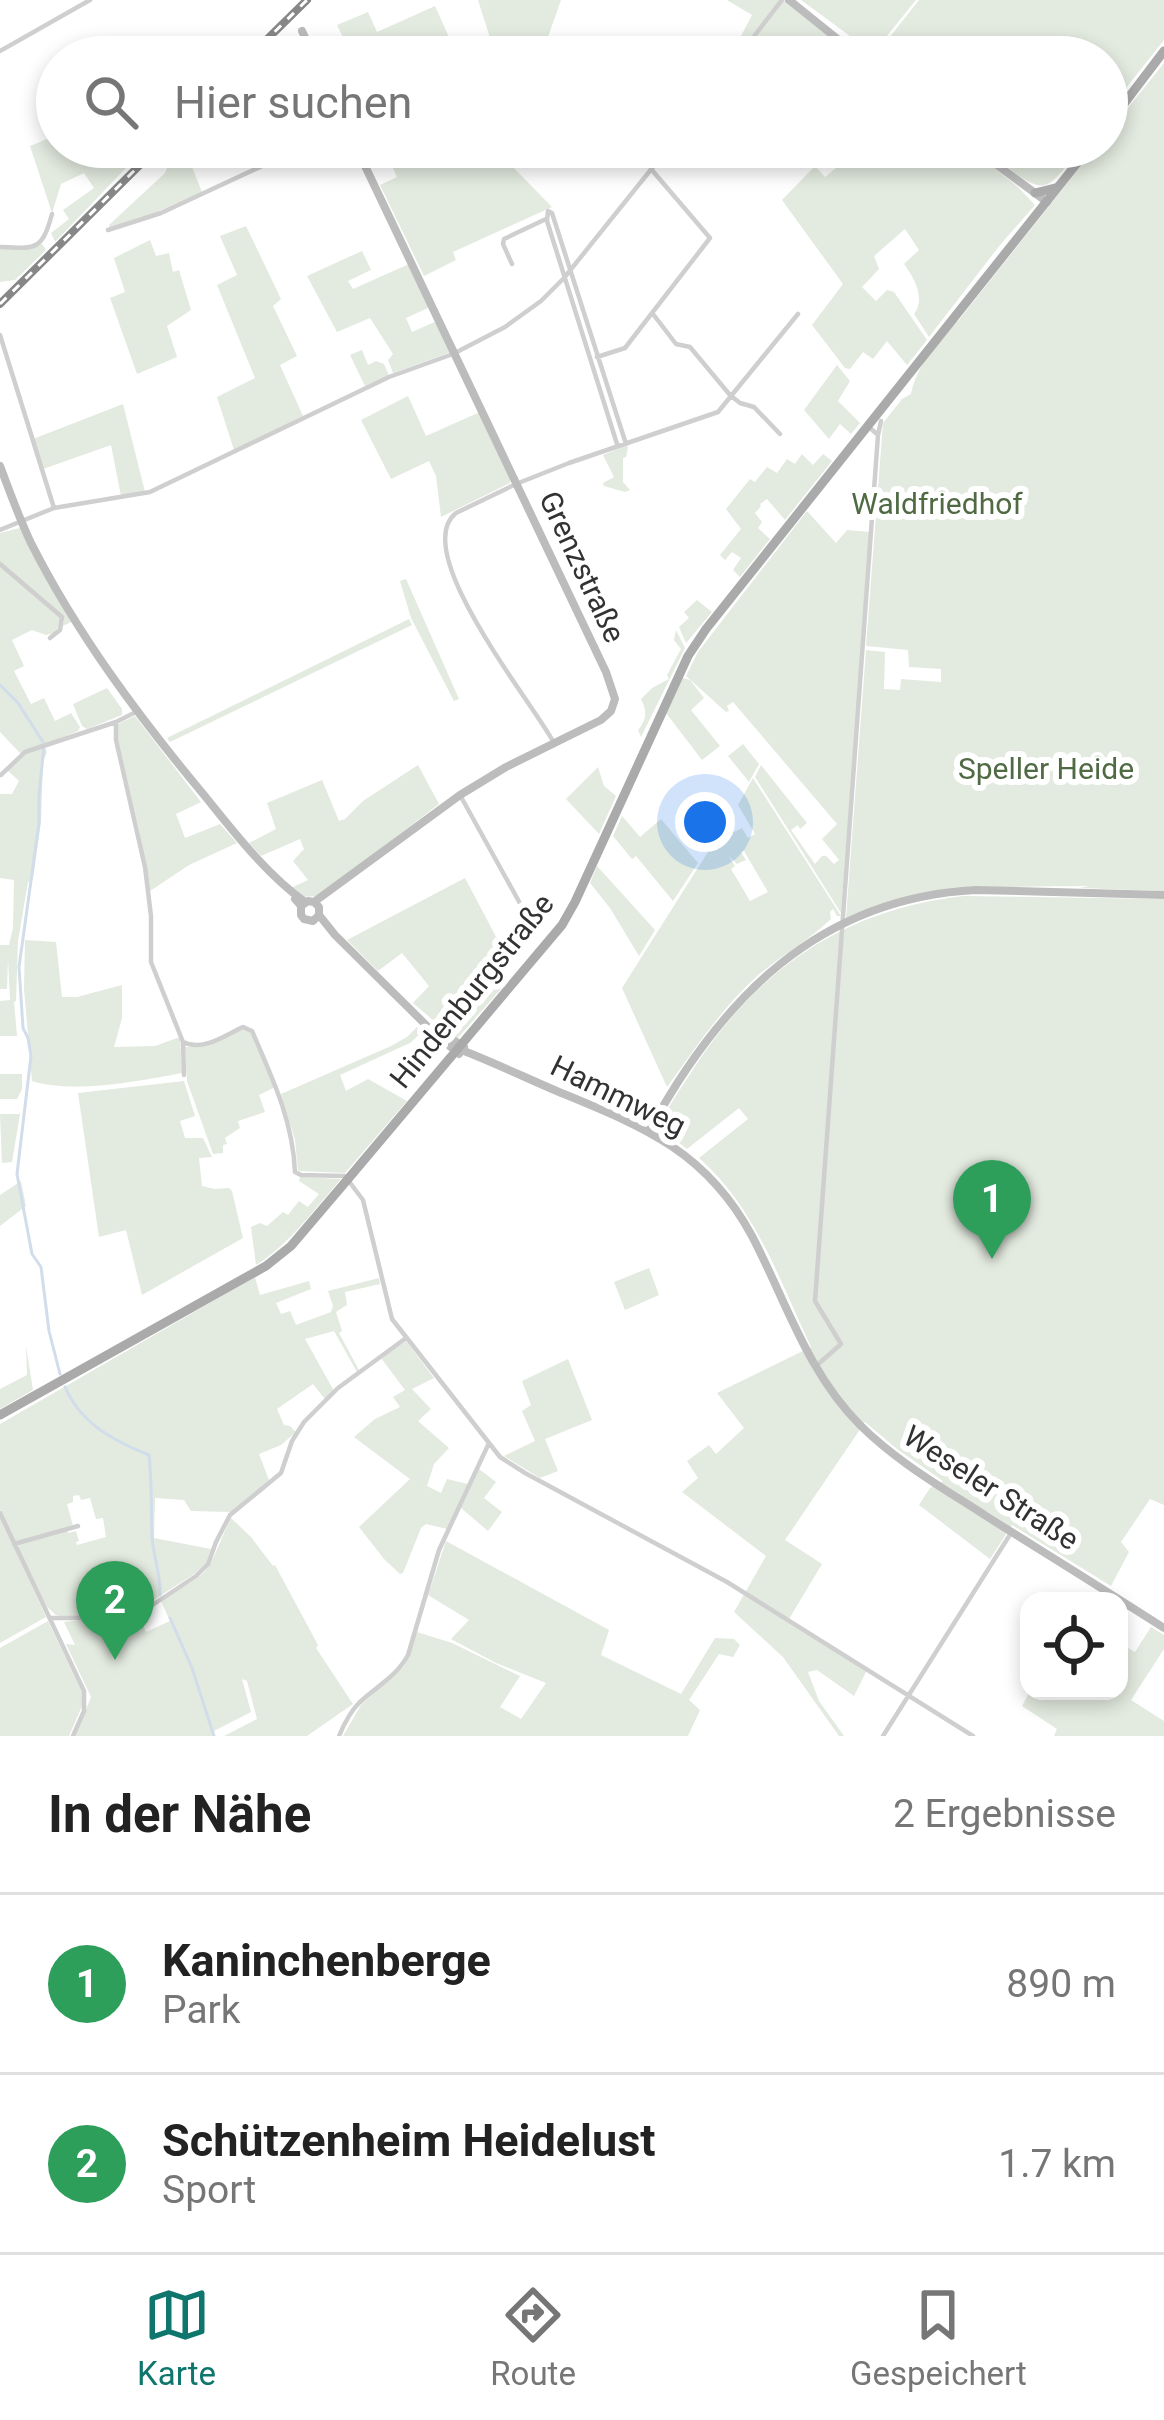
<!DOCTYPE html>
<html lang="de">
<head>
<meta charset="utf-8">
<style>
	body { margin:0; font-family:Roboto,sans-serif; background:#f2f2f2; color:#222 }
	.controls { position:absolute; right:36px; bottom:36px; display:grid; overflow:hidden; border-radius:24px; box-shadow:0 6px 18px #0003 }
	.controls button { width:108px; height:108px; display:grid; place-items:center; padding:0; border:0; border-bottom:3px solid #e0e0e0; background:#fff; color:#222; font:60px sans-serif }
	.you { position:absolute; left:705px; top:822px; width:42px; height:42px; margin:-30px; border:9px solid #fff; border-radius:50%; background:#1a73e8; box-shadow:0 0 0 18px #1a73e833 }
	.badge { display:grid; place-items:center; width:78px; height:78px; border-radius:50%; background:#0f766e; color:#fff; font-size:39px; font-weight:700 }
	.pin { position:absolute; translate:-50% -99px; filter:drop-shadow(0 3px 6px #0008) }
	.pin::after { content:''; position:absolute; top:63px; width:42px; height:36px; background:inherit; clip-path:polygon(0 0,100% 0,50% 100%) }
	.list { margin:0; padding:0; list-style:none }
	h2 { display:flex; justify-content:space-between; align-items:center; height:156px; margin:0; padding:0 48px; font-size:51px }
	h2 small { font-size:39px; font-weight:400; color:#767676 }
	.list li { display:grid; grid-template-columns:78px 1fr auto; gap:36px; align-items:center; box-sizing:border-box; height:180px; padding:0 48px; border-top:3px solid #e0e0e0 }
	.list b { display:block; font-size:45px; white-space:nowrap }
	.list p { margin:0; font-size:39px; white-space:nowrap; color:#767676 }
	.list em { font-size:39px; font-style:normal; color:#767676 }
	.icon { flex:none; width:66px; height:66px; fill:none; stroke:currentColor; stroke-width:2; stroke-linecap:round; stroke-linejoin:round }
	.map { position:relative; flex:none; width:1164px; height:1736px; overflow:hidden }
	.search { position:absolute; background:#fff; box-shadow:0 6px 18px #0003; left:36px; right:36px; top:36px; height:132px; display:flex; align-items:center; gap:30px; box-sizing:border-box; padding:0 42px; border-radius:66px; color:#767676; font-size:45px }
	.sheet { height:516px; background:#fff }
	nav { display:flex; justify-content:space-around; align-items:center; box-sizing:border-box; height:168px; border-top:3px solid #e0e0e0; background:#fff; font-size:33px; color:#767676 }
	nav a { display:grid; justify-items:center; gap:6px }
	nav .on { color:#0f766e }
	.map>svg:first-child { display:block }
</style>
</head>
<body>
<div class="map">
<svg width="1164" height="1736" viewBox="0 0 1164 1736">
	<rect width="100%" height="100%" fill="#fff"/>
	<path fill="#e3eadf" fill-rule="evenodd" d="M478,0h83l-20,57h-45z
		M727,0h56l72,57h-125l22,-42z
		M801,0h115l-43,53z
		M919,0h245v40l-57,72v-55h-233z
		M435,6l23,51h-103l-2,-5 -8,4 -4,-9 5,-3 -9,-19 31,-13 9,20z
		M1164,63v828l-84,-3 9,-2c-83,1 -165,-3 -243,32l20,-268 19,2 -1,37 16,1 1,-11 40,3v-13l-32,-2 -1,-17 -42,-4 17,-223 19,-24 9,-5c6,-28 24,-49 43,-72l4,-1 138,-174h11v-13z
		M57,135v12h89l-91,95 -4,-9 18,-14 -6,-9 31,-22 -10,-15 -23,11 -9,29 -22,-67z
		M181,147h3l18,45 -61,27 -31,9 -1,-3 56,-52 7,-17z
		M433,147h75l-4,11 48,49 -99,45 3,8 -32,16 -44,-91 17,-8 -5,-11z
		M849,147h119l50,40 17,18 -35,40 -71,92 -15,-23c12,-16 0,-36 -10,-50l15,-14 -14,-21 -31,27 5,13 -17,18 14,14 11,-11 7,2 33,48 -20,25 -20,-24 -14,18 -10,-7 -13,17 -5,-1 -33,-43 31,-41 -61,-84 33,-34 10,11 28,-23z
		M985,147h94c-8,11 -21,34 -34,38 -16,5 -48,-28 -60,-38z
		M246,226l35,73 -8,7 24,50 -17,9 23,51 -69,34 -17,-53 38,-19 -38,-93 20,-10 -17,-39z
		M150,240l6,16 13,-3 4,19 6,-2 12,40 -24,16 10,31 -40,17 -27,-76 15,-6 -11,-34z
		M42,244l4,6 -31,30 -15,2v-34z
		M362,251l9,19 -23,11 5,8 56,-25 21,43 -24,11 6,14 25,-11 14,31 -58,21 -5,-13 5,-6 -23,-36 -33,14 -30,-56z
		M362,350l6,15 8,-4 8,3 5,11 -24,11 -15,-31z
		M837,365l13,16 -12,20 22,22 -9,11 -11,-10 -11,15 -25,-29z
		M408,396l18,40 54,-24 31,66 -1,5 -69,34 -5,-41 -7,-15 -38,18 -30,-59z
		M123,404l22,88 -24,4 -10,-51 -68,24 -10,-30z
		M625,446l3,1 -2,10 -3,1v24l7,8 -5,2 -21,-6 -1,-3 11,-6 -11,-22z
		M802,454l11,11 10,-11 9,7 -47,59 -18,-21 -7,5 1,2 -6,7 7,9 -4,6 12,11 -30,38 -7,-7 8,-12 -9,-6 -7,8 -5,-5 21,-26 -15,-20 24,-30 5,3 12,-15 10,6 10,-14 8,5z
		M807,511l29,32 11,-13 23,2 -29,381 -86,-136 6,-12 46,58 -7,6 -2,-4 -7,5 24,34 7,-8h4l8,8 5,-4 -17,-21 15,-15 -104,-122 -6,4 2,5 -3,1 -40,-36 12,-24z
		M20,528l51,94 -8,4 1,-7 -64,-57v-29z
		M0,566l59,49 2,6 -6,12 -9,2 -14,-5 -20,10 12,26 -10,5 17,33 13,-6 11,23 16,-8 9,14 -2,4 -57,23 -21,-22z
		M406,579l53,120 -5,2 -43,-83 -11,-37z
		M697,600l15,12 -26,31 -7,-16 10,-9 -5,-6z
		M409,619l3,6 -242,117 -3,-4z
		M676,630l9,18 -44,89 -3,-7c9,-11 9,-19 3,-31l11,-11 17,-9 -2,-4 14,-26 -7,-9z
		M683,678l7,2 14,18 -13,12 29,36 -18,14 -36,-47 13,-34z
		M107,688l15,21v6l-35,14 -5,-3 -9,-22z
		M135,716l66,86 -25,12 9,24 35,-14 17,19 -48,22 -39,26 -11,-61 -23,-98v-7z
		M743,744l16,20 -10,18 -21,-26z
		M44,746l3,6 -4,10 -2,60 -8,57 -5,3 -10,59 -2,60 -2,1 3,34h-17v-35l10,-1 -2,-41 -1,30h-7v-44h9l4,-17 1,-48 -14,-2v-84h12l7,-13 -12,-11 16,-15z
		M418,765l21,39 -120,92 -17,1 -11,-9 17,-8 -15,-19 11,-12 -4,-10 -39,17 -12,-13 27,-14 -9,-26 55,-23 17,41 6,-2 18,-18z
		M598,767l6,19 12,10 -17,38 -33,-35z
		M753,778l88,138h-4l-4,-7 -3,3 1,7c-23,22 -51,37 -75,58 -35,32 -62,73 -89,110l-45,-99 91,-144 5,-3 5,4 -1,-8 6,-14 6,9 8,-4 6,10 7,-4 -17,-29zM744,851l24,41 -18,9 -19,-32 4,-3 -7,-11 9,9 9,-4 -5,-8z
		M622,816l18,21 21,-18 37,44 -25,38 -37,-45 -4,3 -19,-23z
		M597,866l58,64 -16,26 -29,-48 -20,-25z
		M465,878l37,70 -8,6 14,27 -52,59 -43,-37 16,-17 -27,-33 -24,18 -31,-31z
		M963,896l201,3v606l-14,-6 -29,43 8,10 -18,34 -99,-61 -22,34 -71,-54 11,-17 13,-7 -46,-32 -32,-27 -80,118 37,24 -33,55 79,49 -14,28 -37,-26 -9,2 11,29 25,35h-5l-56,-79 -49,-45 32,-56 -84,-64 16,-14 -11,-17 22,-16 7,9 28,-26 -27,-35 94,-46c-31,-66 -56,-140 -112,-189l49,-39 -9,-11 -52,41 -29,-22c9,-19 22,-37 34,-56 65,-101 150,-161 271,-175z
		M25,940l31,2 6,55h15l45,-12v33l-8,29 41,-1 25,-9 2,36c-42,8 -109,21 -150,8l-8,-92z
		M417,1027l4,6 -11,10 -70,32 6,16 22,-12 39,22 -62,72 -47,-2 -3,-31 -14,-46 110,-48 16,-9z
		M245,1028l5,4 25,55 -16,8 6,17 -27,9 2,7 -15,10 2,6 -4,1v8l-10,1 -26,-73 -2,-34h11z
		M0,1074h22v15l-5,10h-17z
		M184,1081l11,35 -15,5 5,17h18l9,19 -13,1 3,28 13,3 14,-1 3,3 11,47 -101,57 -16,-65 -27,7 -21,-144z
		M0,1114h20l-8,48 -10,1z
		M300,1177l41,2c-26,29 -51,65 -85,86l-5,-38 9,-4 7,3 16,-14 5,3 11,-14 9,6 11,-13 -20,-13z
		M21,1181l5,25 -26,20v-31z
		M649,1268l10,27 -34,15 -11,-28z
		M255,1277l5,18 49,-14 2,8 -35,14 5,11 9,-3 6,14 35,-13 2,-6 -5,-15 51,-13 1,6 -35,8 2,13 -11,7 6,19 -3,2 20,37 -2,2 -23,-41 -29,8 29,52 -9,8 -12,-15 -36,25 7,16 6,1 6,6 -15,13 -22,9 10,26 -38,32 -40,-1 -7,-11 -29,-2 -1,40 57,11 -5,14 -12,11 -42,27 -6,7 -29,7 -49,3 -12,-3 -9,-8 -30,-58 3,-7h-5l-15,-33v-85zM79,1495l2,5 9,-2 6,21 7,-1 3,19 -29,8 -1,-3 3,-1 -3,-10 -8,2 -1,-5 6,-2 -6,-22 6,-2v-6z
		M406,1341l28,37 -22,11 19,20 -13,12 31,27 -15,16 -7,22 14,7 6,-14 21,5 -21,45 -21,-5 -5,4 -18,45 -3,1 -16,-15 -25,-32 51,-48 -56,-42 21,-18 25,-12 -7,-10 12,-7 -24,-32z
		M26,1346l7,44 -33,19v-20l27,-14z
		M568,1359l24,61 -47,19 13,32 -18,7 -36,-22 31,-15 -13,-30 9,-6 -9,-24z
		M479,1469l17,13 -12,16 18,14 -14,19 -27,-23z
		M0,1516l46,101 -46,26z
		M231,1518l20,19 22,29 2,-1 43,80 -2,3 37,56 -46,32h-83l33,-17 -10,-38 -5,-2 9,33 -37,19 1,5h-140l16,-39 -25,-53 9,1 -11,-23 74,-8 8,18 24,-11 -9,-20 2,-4c13,-8 31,-14 42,-26 10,-12 18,-38 26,-53z
		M446,1541l163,89 -8,25 80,39 34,-56 19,1 6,6 -7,12 -14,-3 -30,46 11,10 -12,26h-345l18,-31 43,-39 13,-34 35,11 68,33 -20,31 21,12 25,-36 -50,-20 -45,-24 18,-19 -41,-25z
		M48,1621l34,71v14l-13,30h-69v-88z
		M1151,1627l13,8v14l-33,51 33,21v15h-110l3,-7 -35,-23 8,-15h89v-48l16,9z"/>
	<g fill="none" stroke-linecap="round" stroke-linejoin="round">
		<path stroke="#d1ddea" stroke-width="3" d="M0,685l18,18 25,39
			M44,746l-5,49v28l-20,144 4,61 5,10 3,18 -14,118 15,80 9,13 8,64 11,43
			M65,1387c16,37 49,54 84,68 3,28 2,53 3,81 1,20 9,39 8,59
			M170,1618l22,50 22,68"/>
		<path stroke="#cfcfcf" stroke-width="4.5" d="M0,51l90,-51
			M738,57l44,-57
			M108,230l53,-17 142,-66
			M0,247c37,2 42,3 52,-33
			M512,264l-9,-20 1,-5 42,-20
			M653,314l23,30 14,3 40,48 10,8 14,4 26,27
			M0,335l54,173
			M597,357l28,-9 85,-110 -59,-69
			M870,428l8,7 3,-14
			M617,444l-70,-223 1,-10 4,2 74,231
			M0,530l54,-22 96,-16 239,-115 64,-23 52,-27 36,-26 23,-23 105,-131
			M0,564l62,53 -2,13 -10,8
			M116,722v18l29,127 6,49v46l32,80c20,10 42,-7 60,-15l9,4c20,46 41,90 43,141l6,3 44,1 18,24 29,119 108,138 25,16 202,109 246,154
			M554,743c-21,-40 -146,-192 -98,-230l60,-29 53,-21 149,-51 80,-98
			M1,775l24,-23 91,-30 22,-11
			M460,795l62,112v8l-6,8
			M183,1042l1,33
			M815,1367l26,-23 -26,-43 63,-866
			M0,1513l84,178v20l-11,25
			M14,1544l64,-18
			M50,1618h51l41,-6 54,-36 12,-12 8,-22 14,-27 51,-42 11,-32 12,-19 34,-34 68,-50
			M339,1736c5,-12 11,-24 20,-33 18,-17 37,-26 49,-48l31,-105 50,-107
			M883,1736l128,-203"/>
		<path stroke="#bcbcbc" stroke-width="8" d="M789,0l71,57
			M302,31l12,26
			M973,147l74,55
			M0,466c10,26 19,52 31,77 46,91 108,174 173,252 30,37 62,79 101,107
			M295,899l6,7v9l3,4 9,2 6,-6v-8l-5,-5 -6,-1 -7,5
			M314,902l146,-107 46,-28 95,-47 10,-9 4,-12 -9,-27 -250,-525
			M319,915l16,20 96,95 28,24
			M437,1029l27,18
			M459,1049c34,13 67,29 100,43 85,35 147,59 193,144 34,65 55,136 108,189 37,37 83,63 126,91 59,37 119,74 178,112
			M649,1131c72,-132 169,-233 327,-241l188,5"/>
		<path stroke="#aaa" stroke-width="9" d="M1107,126l57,-75
			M1035,193l20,-5
			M0,1415l266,-149 25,-20 57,-67 214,-254 13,-23 113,-246 18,-27 384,-482"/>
		<g stroke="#878787" stroke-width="8">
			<path id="rail" d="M249,57l58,-57
				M0,304l158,-157"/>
		</g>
		<use href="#rail" stroke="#fff" stroke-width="3" stroke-dasharray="9" stroke-linecap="butt"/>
	</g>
	<g text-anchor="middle" stroke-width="12" stroke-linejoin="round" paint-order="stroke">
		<g font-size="30" fill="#506a43" stroke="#fff">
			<text x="937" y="514">Waldfriedhof</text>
			<text x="1046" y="779">Speller Heide</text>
		</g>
		<g font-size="30" fill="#323232" stroke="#fff">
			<text transform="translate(582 567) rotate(65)" y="10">Grenzstraße</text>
			<text transform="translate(472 991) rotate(-51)" y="10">Hindenburgstraße</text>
			<text transform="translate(618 1096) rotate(26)" y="10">Hammweg</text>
			<text transform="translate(991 1488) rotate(33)" y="10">Weseler Straße</text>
		</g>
	</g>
</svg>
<div class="controls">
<button><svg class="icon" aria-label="locate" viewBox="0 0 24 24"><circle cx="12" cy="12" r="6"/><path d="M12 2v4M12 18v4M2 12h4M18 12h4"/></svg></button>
</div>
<div class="you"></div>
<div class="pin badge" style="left:992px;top:1259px;background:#2e9e5b">1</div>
<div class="pin badge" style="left:115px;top:1660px;background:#2e9e5b">2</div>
<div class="search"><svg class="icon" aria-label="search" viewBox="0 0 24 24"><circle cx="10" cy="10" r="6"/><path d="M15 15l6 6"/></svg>Hier suchen</div>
</div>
<section class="sheet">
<h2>In der Nähe<small>2 Ergebnisse</small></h2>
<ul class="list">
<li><span class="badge" style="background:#2e9e5b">1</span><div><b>Kaninchenberge</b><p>Park</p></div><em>890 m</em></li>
<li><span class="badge" style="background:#2e9e5b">2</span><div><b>Schützenheim Heidelust</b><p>Sport</p></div><em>1.7 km</em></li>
</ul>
</section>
<nav>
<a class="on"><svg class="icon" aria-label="map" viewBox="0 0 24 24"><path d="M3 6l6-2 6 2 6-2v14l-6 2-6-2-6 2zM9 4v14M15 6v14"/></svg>Karte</a>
<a><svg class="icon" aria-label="directions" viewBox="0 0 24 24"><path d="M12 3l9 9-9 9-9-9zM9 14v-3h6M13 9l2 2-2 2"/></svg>Route</a>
<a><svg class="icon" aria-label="saved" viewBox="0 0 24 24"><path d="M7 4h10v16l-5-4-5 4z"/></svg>Gespeichert</a>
</nav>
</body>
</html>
